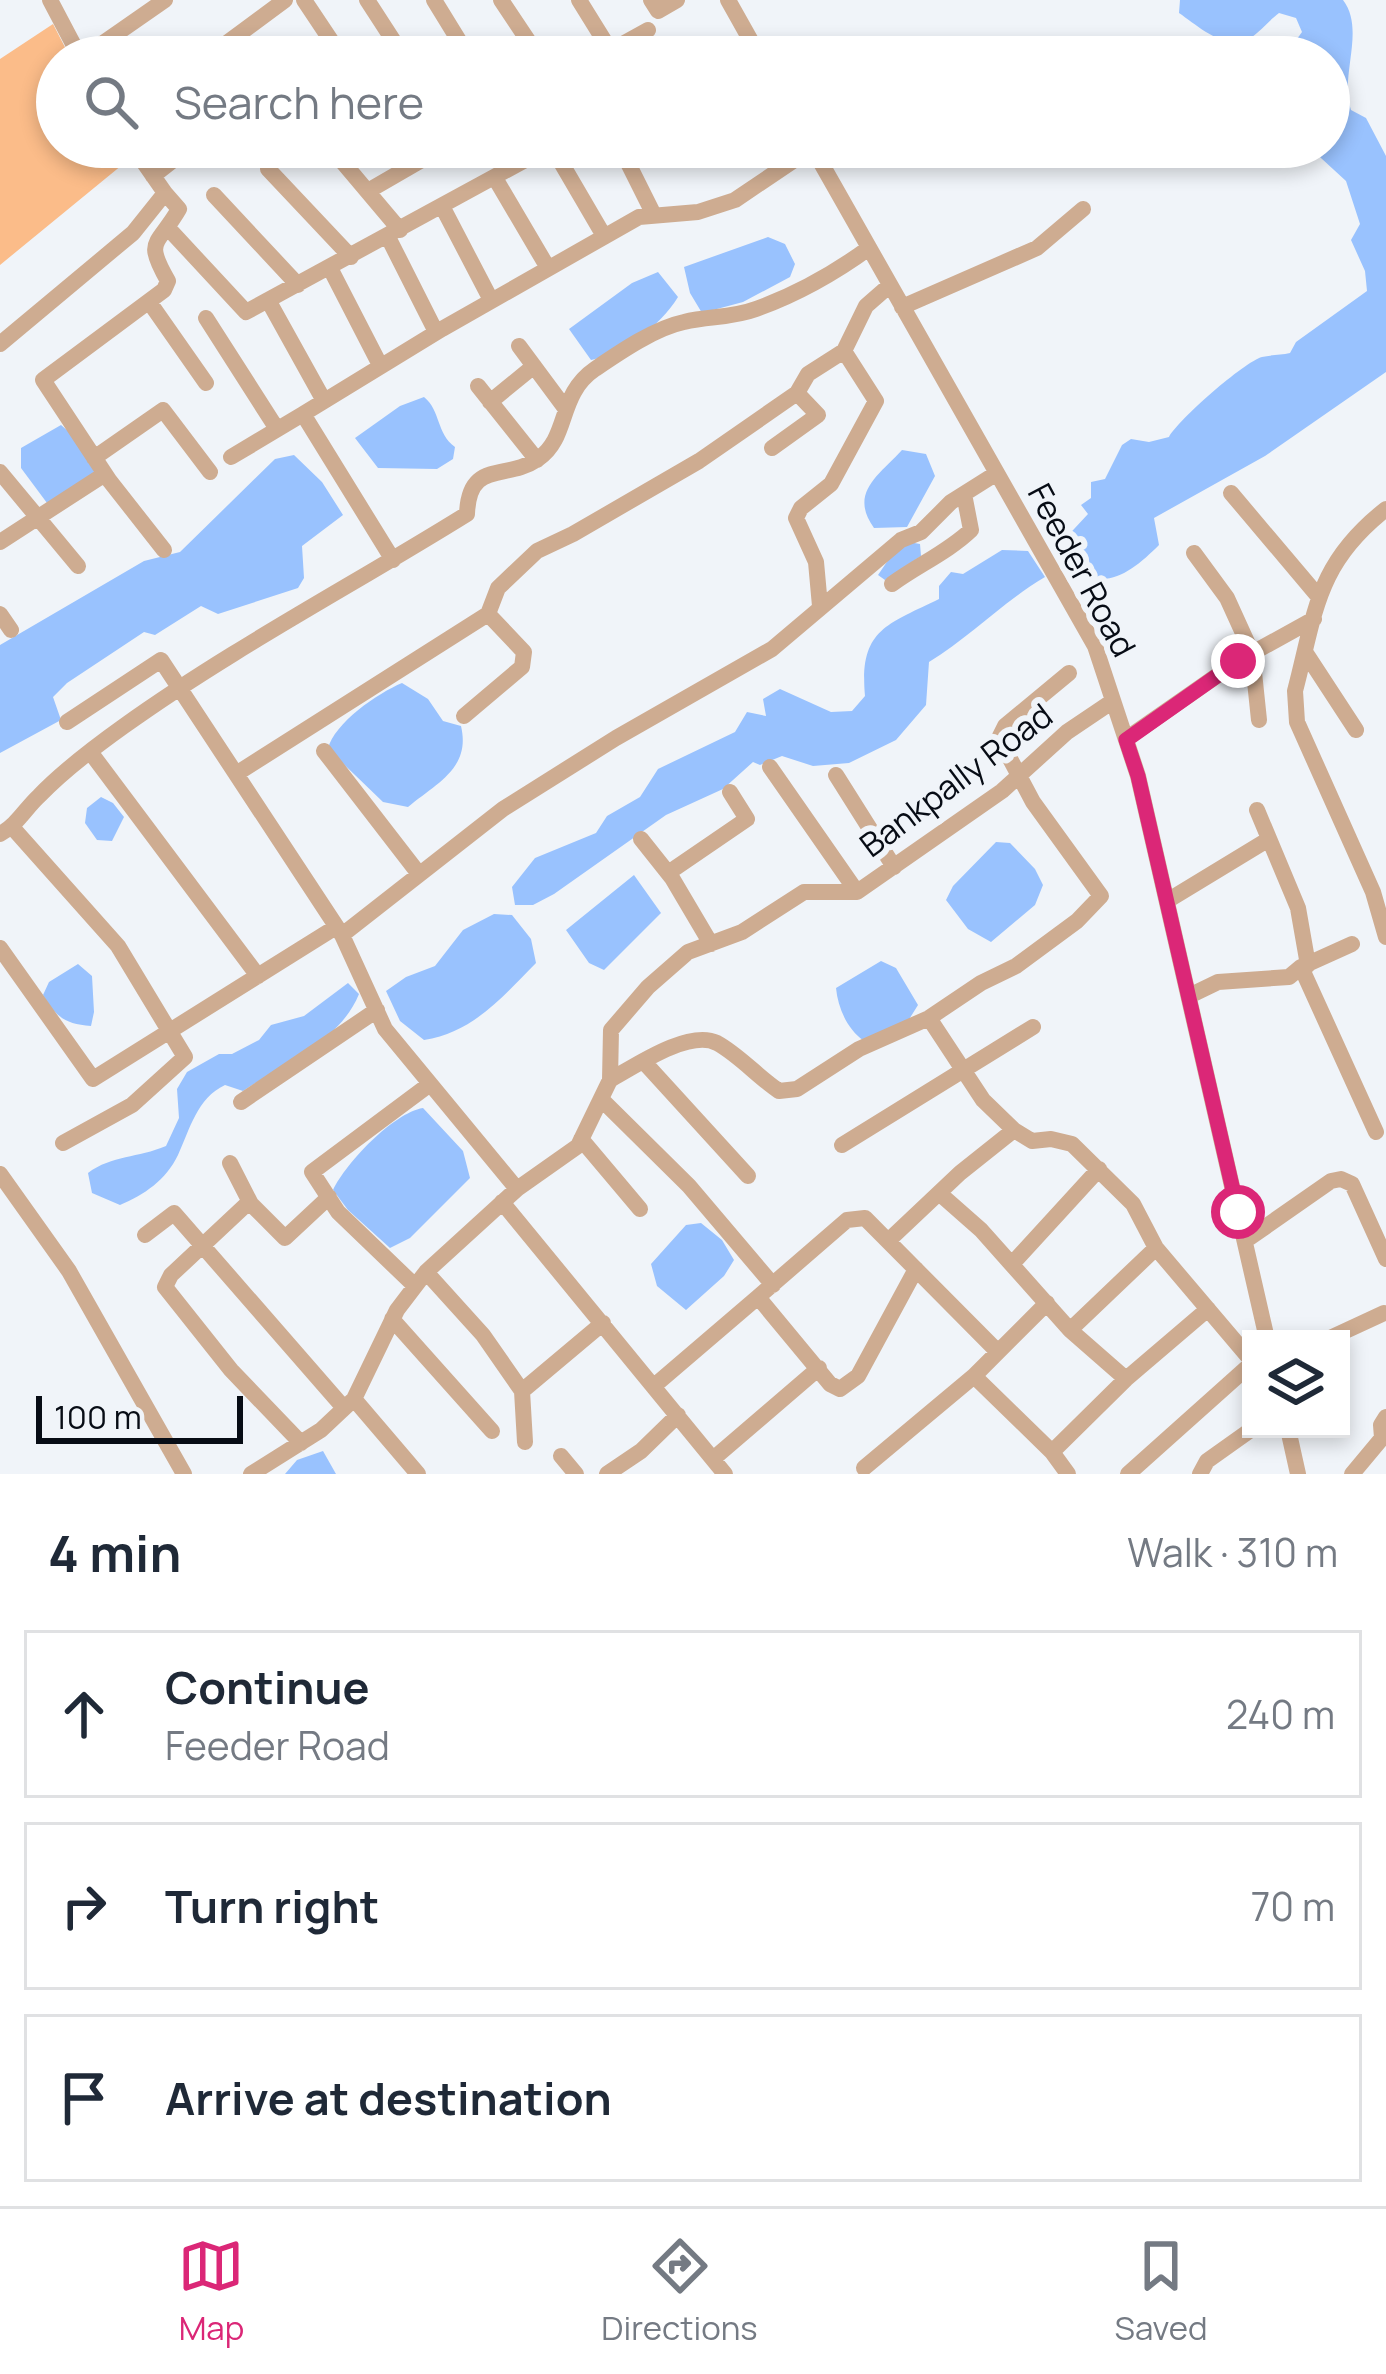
<!DOCTYPE html>
<html lang="en">
<head>
<meta charset="utf-8">
<style>
	body { margin:0; font-family:Manrope,sans-serif; background:#f2f2f3; color:#1f2937 }
	.controls { position:absolute; right:36px; bottom:36px; display:grid; overflow:hidden; border-radius:0px; box-shadow:0 6px 18px #0003 }
	.controls button { width:108px; height:108px; display:grid; place-items:center; padding:0; border:0; border-bottom:3px solid #e0e1e3; background:#fff; color:#1f2937; font:60px sans-serif }
	.scale { position:absolute; left:36px; bottom:30px; width:207px; box-sizing:border-box; padding-left:12px; border:6px solid #070c15; border-top:0; font-size:33px; line-height:42px; white-space:nowrap; color:#070c15; -webkit-text-stroke:9px #f0f4f9; paint-order:stroke }
	.stop { position:absolute; width:36px; height:36px; margin:-27px; border:9px solid #db2777; border-radius:50%; background:#fff }
	.stop.end { background:#db2777; border-color:#fff; box-shadow:0 3px 12px #0008 }
	.list { margin:0; padding:0; list-style:none }
	h2 { display:flex; justify-content:space-between; align-items:center; height:156px; margin:0; padding:0 48px; font-size:51px }
	h2 small { font-size:39px; font-weight:400; color:#747a83 }
	.list li { display:grid; grid-template-columns:78px 1fr auto; gap:36px; align-items:center; box-sizing:border-box; height:168px; margin:0 24px 24px; padding:0 24px; border:3px solid #e0e1e3; border-radius:0px }
	.list b { display:block; font-size:45px; white-space:nowrap }
	.list p { margin:0; font-size:39px; white-space:nowrap; color:#747a83 }
	.list em { font-size:39px; font-style:normal; color:#747a83 }
	.icon { flex:none; width:66px; height:66px; fill:none; stroke:currentColor; stroke-width:2; stroke-linecap:round; stroke-linejoin:round }
	.map { position:relative; flex:none; width:1386px; height:1474px; overflow:hidden }
	.search { position:absolute; background:#fff; box-shadow:0 6px 18px #0003; left:36px; right:36px; top:36px; height:132px; display:flex; align-items:center; gap:30px; box-sizing:border-box; padding:0 42px; border-radius:66px; color:#747a83; font-size:45px }
	.sheet { height:732px; background:#fff }
	nav { display:flex; justify-content:space-around; align-items:center; box-sizing:border-box; height:168px; border-top:3px solid #e0e1e3; background:#fff; font-size:33px; color:#747a83 }
	nav a { display:grid; justify-items:center; gap:6px }
	nav .on { color:#db2777 }
	.map>svg:first-child { display:block }
</style>
</head>
<body>
<div class="map">
<svg width="1386" height="1474" viewBox="0 0 1386 1474">
	<rect width="100%" height="100%" fill="#f0f4f9"/>
	<path fill="#fbbc89" d="M53,24l17,33h-13v90h70l6,9 -133,109v-206z"/>
	<path fill="#99c2fe" d="M1180,0h163c23,30 -4,77 8,110l15,8 20,38v216l-121,84 -111,62 5,27c-24,24 -54,49 -84,23 -9,-9 -11,-13 -14,-25l27,-29 -7,-9 10,-7v-16l14,-3 17,-34 9,-6 18,3 20,-5c9,-17 75,-75 93,-80 8,-2 19,-2 28,-4l6,-11 71,-51 -2,-20 -14,-31 9,-16 -14,-43 -37,-34h20v-90h-45l18,-25 -6,-14 -17,-5c-9,7 -14,13 -22,20 -26,24 -56,-5 -78,-20z
		M768,237l17,7 10,20 -5,13 -47,25 -41,11 -12,-20 -6,-26z
		M658,272l20,25c-18,29 -53,56 -87,63l-22,-31 63,-46z
		M424,397c17,14 12,36 31,50l-2,12 -16,10 -59,-1 -23,-30 45,-32z
		M61,425l15,13 20,35 -49,30 -26,-35v-20z
		M902,450l24,4 9,22 -28,51 -33,1c-25,-35 4,-52 28,-78z
		M294,455l28,27 21,33 -41,31 2,32 -6,10 -80,26 -17,-8 -46,29 -11,-3 -77,51 -14,14 8,23 -61,33v-108l144,-84 36,-9 95,-93z
		M909,542l11,2 1,12 -36,24 -7,-5 17,-25z
		M1002,550l26,1 17,26c-41,24 -75,60 -116,85l-3,43 -30,35 -47,23 -36,3 -31,-10 -22,9 -7,-3 -30,27 -57,26 -112,79 -21,11h-18l-3,-18 23,-29 61,-25 11,-17 33,-19 18,-28 77,-37 12,-20 19,4 -3,-17 17,-10 51,23 21,-1 13,-15c-6,-66 21,-71 74,-97v-13l12,-14 12,2z
		M402,683l26,16 15,22 18,5c10,42 -24,57 -53,81l-25,-5 -55,-53c6,-26 50,-56 74,-66z
		M101,797l12,6 11,14 -12,24 -15,-1 -12,-17 2,-15z
		M996,842l14,1 25,26 8,16 -8,20 -44,37 -23,-13 -22,-29 7,-14z
		M634,875l27,38 -57,57 -15,-7 -23,-33z
		M494,914l18,1 19,24 5,24c-34,34 -62,69 -112,77l-24,-19 -14,-30 20,-14 29,-11 28,-36z
		M881,961l15,7 22,37 -10,16 -44,20c-17,-12 -26,-33 -28,-53z
		M78,964l14,12 2,36 -3,14c-26,-2 -35,-9 -48,-31l6,-13z
		M348,983l11,11c-19,47 -75,70 -116,97l-18,-6c-28,13 -35,44 -47,70 -12,25 -34,40 -58,50l-28,-12 -4,-20c24,-18 50,-15 78,-27l13,-28 -2,-29 10,-17 32,-18h13l27,-14 12,-15 33,-9z
		M423,1108l40,43 7,27 -60,60 -20,10 -42,-38 -15,-20c13,-27 60,-77 90,-82z
		M701,1223l21,17 12,20 -10,16 -38,34 -29,-24 -6,-22 35,-39z
		M323,1451l13,23h-51l12,-14z"/>
	<g fill="none" stroke-linecap="round" stroke-linejoin="round">
		<path stroke="#ceac91" stroke-width="16" d="M50,0l30,57
			M304,0l38,57
			M367,0l37,57
			M434,0l35,57
			M501,0l38,57
			M579,0l31,50
			M651,0l7,11 19,-11
			M728,0l32,57
			M601,56l47,-26
			M83,57l82,-57
			M208,57l77,-57
			M133,147l32,46
			M330,147l70,83
			M552,147l52,89
			M620,147l33,66
			M812,147l283,499 43,130 129,563
			M268,169l83,88
			M153,176l37,-29
			M495,178l53,90
			M368,191l76,-44
			M214,195l84,90
			M443,208l48,92
			M168,228l78,84 303,-165
			M388,237l48,95
			M330,268l50,97
			M268,300l55,99
			M150,303l56,80
			M902,307l135,-59 46,-39
			M206,318l71,111
			M0,344l133,-111 32,-40 14,16c-22,38 -35,30 -11,72l-4,9 -121,90 66,100 55,70
			M519,346l46,62
			M478,386l59,74
			M490,402l44,-36
			M303,414l139,-85 197,-112 59,-5 37,-12 77,-52
			M772,448l46,-33 -21,-22
			M231,457l72,-43 90,146
			M94,458l69,-48 47,62
			M0,472l78,94
			M1231,493l87,103
			M1386,509c-70,55 -70,102 -91,182l2,31 76,170 13,45
			M0,542l105,-68
			M1194,553l33,45 25,55 7,67
			M892,584c26,-19 56,-32 79,-54l-7,-36
			M820,606l-4,-44 -20,-44 5,-10 30,-24 45,-83 -32,-50
			M0,614l11,16
			M488,614l10,-26 39,-37 36,-17 126,-73 98,-68 11,-19 36,-23 22,-45 24,-21
			M1305,652l51,78
			M67,722l94,-62 181,275 43,94 132,160
			M1126,739l112,-78 76,-42
			M324,751l95,123
			M91,753l167,223
			M770,767l87,125
			M236,774l252,-160 36,38 -2,15 -58,49
			M836,775l58,92
			M1257,810l41,98 10,57
			M12,827l106,119 67,111 -53,48 -69,38
			M0,834c17,-9 25,-25 39,-38 24,-25 57,-50 85,-70 109,-78 229,-141 343,-212 2,-55 39,-33 71,-55 32,-22 19,-64 57,-90 25,-17 60,-41 89,-47 25,-6 48,-4 72,-13 39,-14 80,-37 113,-61
			M641,839l31,39 39,66
			M668,873l79,-54 -17,-27
			M1167,901l102,-62
			M342,935l161,-126 113,-71 156,-89 129,-109 20,-8 30,-30 46,-29
			M0,948l93,131 243,-152
			M1301,967l75,165
			M1189,996l29,-14 71,-5 12,-10 51,-23
			M929,1018l54,82 31,30 18,11 19,-2 21,5 61,60 23,44 95,112
			M644,1062l104,114
			M610,1080c25,-14 79,-51 107,-37 22,12 41,34 62,48l18,-2 62,-40 70,-31 52,-35 35,-17 61,-45 24,-25 -68,-94 -34,-64 6,-12 64,-53
			M601,1099l88,87 84,99
			M241,1102l136,-92
			M581,1139l59,70
			M842,1145l191,-118
			M230,1163l21,41 34,34 44,-41
			M0,1174l69,97 115,203
			M939,1193l42,37 89,100 86,-82
			M249,1202l-78,73 -6,12 66,83 70,73
			M502,1202l223,272
			M145,1235l29,-22 170,195
			M888,1241l72,-68 54,-43
			M1245,1241l86,-60 10,-2 11,5 34,75
			M1012,1264l87,-95
			M426,1272l57,63 39,56
			M415,1286l-77,-74 -26,-40 118,-88
			M758,1297l89,-77 18,-2 133,134
			M392,1319l100,112
			M1070,1330l56,49
			M1328,1339l56,-26
			M974,1376l78,76 16,22
			M654,1386l104,-89 72,87 10,5 18,-13 58,-107
			M354,1399l64,75
			M1288,1429l10,45
			M525,1442l-3,-51 81,-68
			M1052,1452l74,-73 82,-70
			M561,1456l15,18
			M713,1459l106,-91
			M864,1468l110,-92 73,-73
			M251,1474l70,-44 33,-31 43,-89 29,-38 91,-83 61,-43 32,-66 1,-50 37,-43 40,-35 54,-20 62,-40h53l145,-101 65,-59 46,-31
			M607,1474l34,-23 37,-36
			M1128,1474l123,-110
			M1200,1474l7,-13 45,-32
			M1352,1474l30,-36 -1,-13 5,-8"/>
	</g>
	<g fill="none" stroke-linecap="round" stroke-linejoin="round">
		<path stroke="#db2777" stroke-width="15" d="M1238,661l-112,79 12,36 100,436"/>
	</g>
	<g text-anchor="middle" stroke-width="12" stroke-linejoin="round" paint-order="stroke">
		<g font-size="33" fill="#070c15" stroke="#f0f4f9">
			<text transform="translate(1082 570) rotate(62)" y="12">Feeder Road</text>
			<text transform="translate(956 780) rotate(-37)" y="12">Bankpally Road</text>
		</g>
	</g>
</svg>
<div class="controls">
<button><svg class="icon" aria-label="layers" viewBox="0 0 24 24"><path d="M12 4l9 5-9 5-9-5zM3 14l9 5 9-5"/></svg></button>
</div>
<div class="scale">100 m</div>
<div class="stop" style="left:1238px;top:1212px"></div>
<div class="stop end" style="left:1238px;top:661px"></div>
<div class="search"><svg class="icon" aria-label="search" viewBox="0 0 24 24"><circle cx="10" cy="10" r="6"/><path d="M15 15l6 6"/></svg>Search here</div>
</div>
<section class="sheet">
<h2>4 min<small>Walk · 310 m</small></h2>
<ul class="list">
<li><svg class="icon" aria-label="ahead" viewBox="0 0 24 24"><path d="M12 20V5M6 11l6-6 6 6"/></svg><div><b>Continue</b><p>Feeder Road</p></div><em>240 m</em></li>
<li><svg class="icon" aria-label="right" viewBox="0 0 24 24"><path d="M7 20v-9h11M14 6l5 5-5 5"/></svg><div><b>Turn right</b></div><em>70 m</em></li>
<li><svg class="icon" aria-label="arrive" viewBox="0 0 24 24"><path d="M6 21V4h12l-3 4 3 4H6"/></svg><div><b>Arrive at destination</b></div></li>
</ul>
</section>
<nav>
<a class="on"><svg class="icon" aria-label="map" viewBox="0 0 24 24"><path d="M3 6l6-2 6 2 6-2v14l-6 2-6-2-6 2zM9 4v14M15 6v14"/></svg>Map</a>
<a><svg class="icon" aria-label="directions" viewBox="0 0 24 24"><path d="M12 3l9 9-9 9-9-9zM9 14v-3h6M13 9l2 2-2 2"/></svg>Directions</a>
<a><svg class="icon" aria-label="saved" viewBox="0 0 24 24"><path d="M7 4h10v16l-5-4-5 4z"/></svg>Saved</a>
</nav>
</body>
</html>
